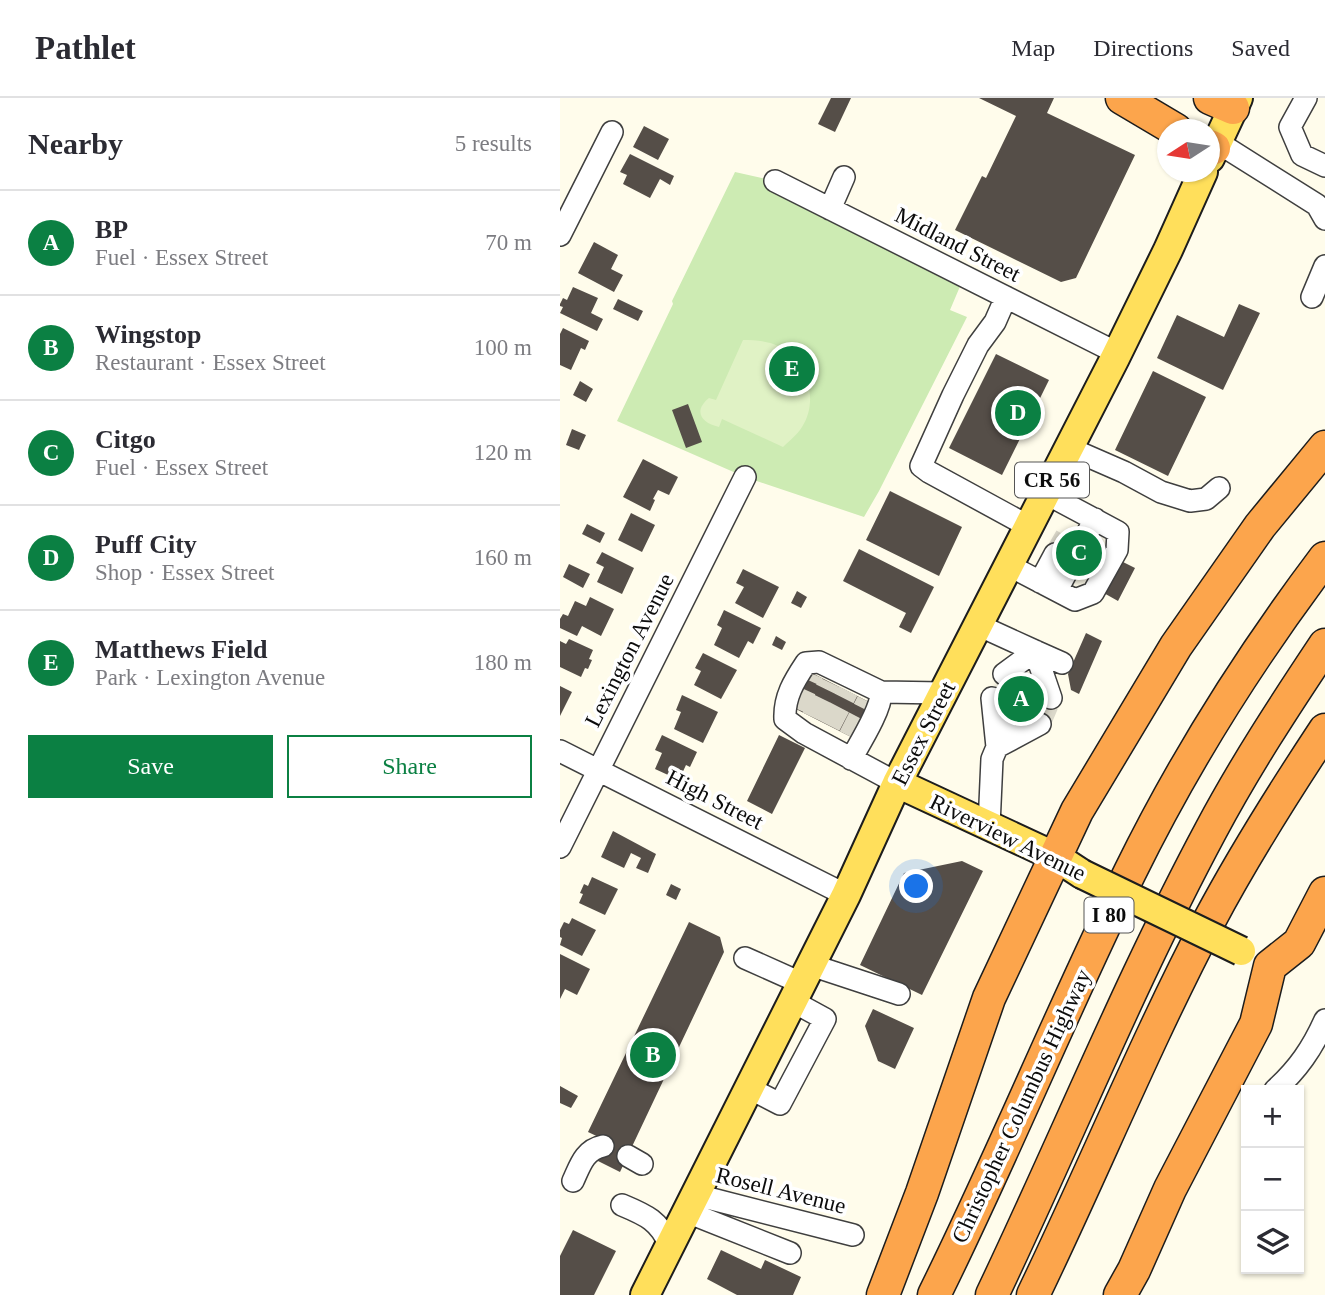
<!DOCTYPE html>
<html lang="en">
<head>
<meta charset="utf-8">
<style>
	body { margin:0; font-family:Georgia,serif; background:#f7f7f7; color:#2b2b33 }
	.controls { position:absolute; right:21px; bottom:21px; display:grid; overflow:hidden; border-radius:0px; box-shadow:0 2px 5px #0004 }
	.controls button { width:63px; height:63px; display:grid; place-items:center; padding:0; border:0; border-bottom:2px solid #e1e1e2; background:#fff; color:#2b2b33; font:35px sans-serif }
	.compass { position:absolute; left:597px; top:21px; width:63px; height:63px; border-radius:50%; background:#fff; box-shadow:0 2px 5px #0004; rotate:258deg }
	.you { position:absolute; left:357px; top:789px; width:24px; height:24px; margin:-18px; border:5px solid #fff; border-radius:50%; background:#1a73e8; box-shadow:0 0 0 10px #1a73e833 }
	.badge { display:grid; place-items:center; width:46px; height:46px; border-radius:50%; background:#0b8043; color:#fff; font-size:23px; font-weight:700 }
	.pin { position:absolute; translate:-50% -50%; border:4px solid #fff; box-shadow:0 2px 7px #0006 }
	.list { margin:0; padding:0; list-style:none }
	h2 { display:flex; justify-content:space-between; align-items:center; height:91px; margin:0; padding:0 28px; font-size:30px }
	h2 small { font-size:23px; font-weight:400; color:#7c7c81 }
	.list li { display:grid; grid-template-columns:46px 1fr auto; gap:21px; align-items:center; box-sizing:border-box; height:105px; padding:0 28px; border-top:2px solid #e1e1e2 }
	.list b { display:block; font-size:26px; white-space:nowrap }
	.list p { margin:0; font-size:23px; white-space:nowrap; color:#7c7c81 }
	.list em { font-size:23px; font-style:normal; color:#7c7c81 }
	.actions { display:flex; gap:14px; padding:21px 28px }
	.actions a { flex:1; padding:16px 0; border:2px solid #0b8043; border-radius:0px; text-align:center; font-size:24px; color:#0b8043 }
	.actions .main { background:#0b8043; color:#fff }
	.icon { flex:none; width:38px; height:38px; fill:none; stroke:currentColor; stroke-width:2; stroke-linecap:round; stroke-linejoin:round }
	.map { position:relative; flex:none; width:765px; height:1197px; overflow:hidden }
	header { display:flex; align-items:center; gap:42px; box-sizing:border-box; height:98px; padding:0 35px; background:#fff; border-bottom:2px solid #e1e1e2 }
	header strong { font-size:33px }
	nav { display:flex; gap:38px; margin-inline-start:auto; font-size:24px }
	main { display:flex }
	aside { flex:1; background:#fff }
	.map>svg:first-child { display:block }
</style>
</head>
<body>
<header>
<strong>Pathlet</strong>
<nav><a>Map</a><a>Directions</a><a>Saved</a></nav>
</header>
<main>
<aside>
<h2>Nearby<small>5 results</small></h2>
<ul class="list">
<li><span class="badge">A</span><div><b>BP</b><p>Fuel · Essex Street</p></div><em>70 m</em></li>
<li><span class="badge">B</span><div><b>Wingstop</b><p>Restaurant · Essex Street</p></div><em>100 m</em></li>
<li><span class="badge">C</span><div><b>Citgo</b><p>Fuel · Essex Street</p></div><em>120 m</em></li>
<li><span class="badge">D</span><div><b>Puff City</b><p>Shop · Essex Street</p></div><em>160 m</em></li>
<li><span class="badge">E</span><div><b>Matthews Field</b><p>Park · Lexington Avenue</p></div><em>180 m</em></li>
</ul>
<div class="actions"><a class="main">Save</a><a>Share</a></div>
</aside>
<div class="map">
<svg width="765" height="1197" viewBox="0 0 765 1197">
	<rect width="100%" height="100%" fill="#fffceb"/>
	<path fill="#cdebb3" d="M175,74l40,9 189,96 -14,33 17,7 -88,174 -15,26 -119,-40 -128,-56 56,-117 -1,-3z"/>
	<path fill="#e0f2c5" d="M183,242c12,0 26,1 37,7 28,14 39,54 22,80 -5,8 -13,14 -19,20l-61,-28 -3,8c-18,-4 -26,-16 -10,-29l7,2z"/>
	<path fill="#554e48" d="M271,0h20l-16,34 -17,-8z
		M419,0h75l-7,15 88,42 -59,123 -15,4 -106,-52 27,-54 4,2 30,-62z
		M84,28l25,13 -11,21 -25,-13z
		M70,56l44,22 -4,9 -10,-6 -10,19 -27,-14 4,-9 -7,-3z
		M34,144l24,13 -7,14 12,6 -9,17 -36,-19z
		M13,189l25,11 -7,15 12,6 -6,12 -37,-18 3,-6 -3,-1v-2l3,-6 4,2z
		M58,201l25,12 -5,10 -25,-12z
		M679,206l21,9 -37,77 -66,-32 20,-43 47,22z
		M3,230l26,13 -4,9 -4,-2 -10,22 -11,-5v-31z
		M436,256l53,26 -47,95 -53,-27z
		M593,273l53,26 -38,79 -53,-26z
		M20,283l13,8 -7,13 -13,-7z
		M128,306l14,38 -16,6 -14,-38z
		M12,331l14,6 -7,15 -13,-5z
		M83,361l35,18 -9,18 -11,-5 -5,9 2,1 -5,11 -27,-14z
		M330,393l72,36 -23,49 -73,-36z
		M71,415l24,12 -13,27 -24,-12z
		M27,426l18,9 -5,10 -18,-9z
		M299,451l75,38 -23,46 -12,-6 7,-14 -63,-32z
		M42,454l32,16 -12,26 -25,-12 7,-15 -8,-4z
		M559,462l16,8 -17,33 -16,-9z
		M9,466l21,10 -7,14 -20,-11z
		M183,471l36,18 -16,31 -28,-15 9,-16 -8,-4z
		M237,493l10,6 -6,11 -10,-5z
		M30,499l24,12 -13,27 -19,-10 -5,10 -17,-8v-9l3,-5 5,2 7,-15 11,5z
		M164,512l37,18 -8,16 -5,-3 -9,17 -25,-13 8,-17 -5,-3z
		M526,535l16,8 -23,53 -8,-4 -3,-16z
		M216,538l10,6 -4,8 -10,-5z
		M9,541l24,11 -4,9 3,1 -4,9 -3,-1 -4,9 -21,-10v-26l6,3z
		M143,555l34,17 -16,29 -27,-14 7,-14 -6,-3z
		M252,575l61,31 -18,35 -61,-31z
		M0,588l12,6 -12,24z
		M122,597l36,17 -15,31 -29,-14 7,-17 -5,-2z
		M102,637l35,17 -7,15 -4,-2 -7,15 -24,-11 7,-16 -7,-3z
		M219,637l26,13 -33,66 -25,-13z
		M53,733l43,23 -8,19 -12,-5 5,-10 -10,-5 -7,15 -23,-11z
		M402,763l21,10 -61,124 -62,-30 44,-92z
		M32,779l26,12 -13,26 -26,-12 4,-9 -3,-1 4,-9 4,2z
		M111,786l10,5 -5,11 -10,-5z
		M12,820l24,12 -14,26 -22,-11 2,-7 -2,-1v-7l4,-8 5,2z
		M129,824l31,15 4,15 -104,220 -24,-12 9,-20 -17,-8z
		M0,856l30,15 -13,26 -12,-6 -5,10z
		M313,911l41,19 -19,41 -17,-8 -13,-35z
		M0,988l18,10 -7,12 -11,-5z
		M13,1132l43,21 -22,44h-34v-39z
		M161,1152l40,19 4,-9 36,17 -8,18h-56l-30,-16z"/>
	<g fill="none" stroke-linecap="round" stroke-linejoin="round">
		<path stroke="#dbd8ca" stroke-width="21" stroke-dasharray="21 10" stroke-linecap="butt" d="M495,456l14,-24
			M530,474l12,-24
			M450,609l11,-23
			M237,611l16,-35
			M252,619l17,-35
			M467,619l12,-25
			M480,626l11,-26
			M270,628l18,-35
			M289,638l18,-35"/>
		<g stroke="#3f3f3f" stroke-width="24">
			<path id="minor" d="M746,0l-16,29 12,28 23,11
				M657,44l100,63 8,14
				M215,83l342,172
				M270,111l14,-32
				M0,137l52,-103
				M446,199l-11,25 -17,23 -25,50 -32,71 8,6 99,54
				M752,199l13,-31
				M509,350l55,24 37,20 29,9 16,-2 13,-11
				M524,441l11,-20
				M448,467l67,35 18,-7 24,-43 1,-18 -73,-39
				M480,484l15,-28
				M497,492l15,-28
				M418,527l57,26 16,47
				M475,553l27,12
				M444,576l31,-23
				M432,600l5,49 13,-40
				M0,653l286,144
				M291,661c9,-16 31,-51 30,-67
				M337,685l-93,-50 -19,-14c-1,-22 9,-38 21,-56l13,-1 62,30 62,1
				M429,728l3,-67 5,-12 43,-23
				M0,749l185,-370
				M185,860l56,25
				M251,867l88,29
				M189,990l31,16 45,-85 -33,-18
				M715,992c23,-21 37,-41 50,-70
				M68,1058l14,8
				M13,1083c7,-15 11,-31 30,-35
				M136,1097l157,40
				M62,1107c24,10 38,16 48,41
				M127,1114l103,41"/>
		</g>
		<g stroke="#1d1d1d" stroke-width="32">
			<path id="major" d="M650,60l28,-60
				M337,685l159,74 26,17
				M85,1197l201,-400 51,-112 218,-425 53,-108 35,-78"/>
		</g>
		<g stroke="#1d1d1d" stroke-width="35">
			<path id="highway" d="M562,0l54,32
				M650,0l23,10
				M650,48l4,2
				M323,1197l39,-102 67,-195 88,-187 99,-165 84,-120 65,-79
				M374,1197c69,-139 127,-283 196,-423 54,-110 121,-216 195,-314
				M432,1197c74,-155 138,-314 219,-465 34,-64 74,-125 114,-185
				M473,1197c60,-124 112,-252 176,-374 35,-66 75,-129 116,-191
				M560,1197l14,-25 36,-81 86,-165 14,-58 29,-23 26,-50"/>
		</g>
		<use href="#minor" stroke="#fff" stroke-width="21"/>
		<use href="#major" stroke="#ffdf5b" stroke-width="28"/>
		<use href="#highway" stroke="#fca54c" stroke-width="32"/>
		<g stroke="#1d1d1d" stroke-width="32" stroke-linecap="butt">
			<path id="major-bridge" d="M522,776l159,77"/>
		</g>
		<use href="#major-bridge" stroke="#ffdf5b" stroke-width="28"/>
	</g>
	<g text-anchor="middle" stroke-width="7" stroke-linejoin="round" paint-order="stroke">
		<g fill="#fff" stroke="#555" stroke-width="2">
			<rect x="455" y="364.5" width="74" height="35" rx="5"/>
			<rect x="524.5" y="799.5" width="49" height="35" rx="5"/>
		</g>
		<g font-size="21" font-weight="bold" fill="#0c0c0c">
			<text x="492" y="389">CR 56</text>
			<text x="549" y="824">I 80</text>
		</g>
		<g font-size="23" fill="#0c0c0c" stroke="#fff">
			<text transform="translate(398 146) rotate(27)" y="8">Midland Street</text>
			<text transform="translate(69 552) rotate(-63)" y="8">Lexington Avenue</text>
			<text transform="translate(363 635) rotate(-63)" y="8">Essex Street</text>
			<text transform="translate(155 701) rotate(27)" y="8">High Street</text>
			<text transform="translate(448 739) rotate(26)" y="8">Riverview Avenue</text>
			<text transform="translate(461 1008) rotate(-65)" y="8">Christopher Columbus Highway</text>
			<text transform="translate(221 1092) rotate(14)" y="8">Rosell Avenue</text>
		</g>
	</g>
</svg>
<div class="controls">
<button>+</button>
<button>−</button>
<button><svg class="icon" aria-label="layers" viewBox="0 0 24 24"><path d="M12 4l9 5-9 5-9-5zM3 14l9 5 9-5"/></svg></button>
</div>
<svg class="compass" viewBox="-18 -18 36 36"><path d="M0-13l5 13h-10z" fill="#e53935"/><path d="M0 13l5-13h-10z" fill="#7c7c81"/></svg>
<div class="you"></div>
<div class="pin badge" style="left:461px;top:601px">A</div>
<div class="pin badge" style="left:93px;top:957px">B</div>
<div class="pin badge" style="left:519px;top:455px">C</div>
<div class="pin badge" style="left:458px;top:315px">D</div>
<div class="pin badge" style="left:232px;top:271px">E</div>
</div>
</main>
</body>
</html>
